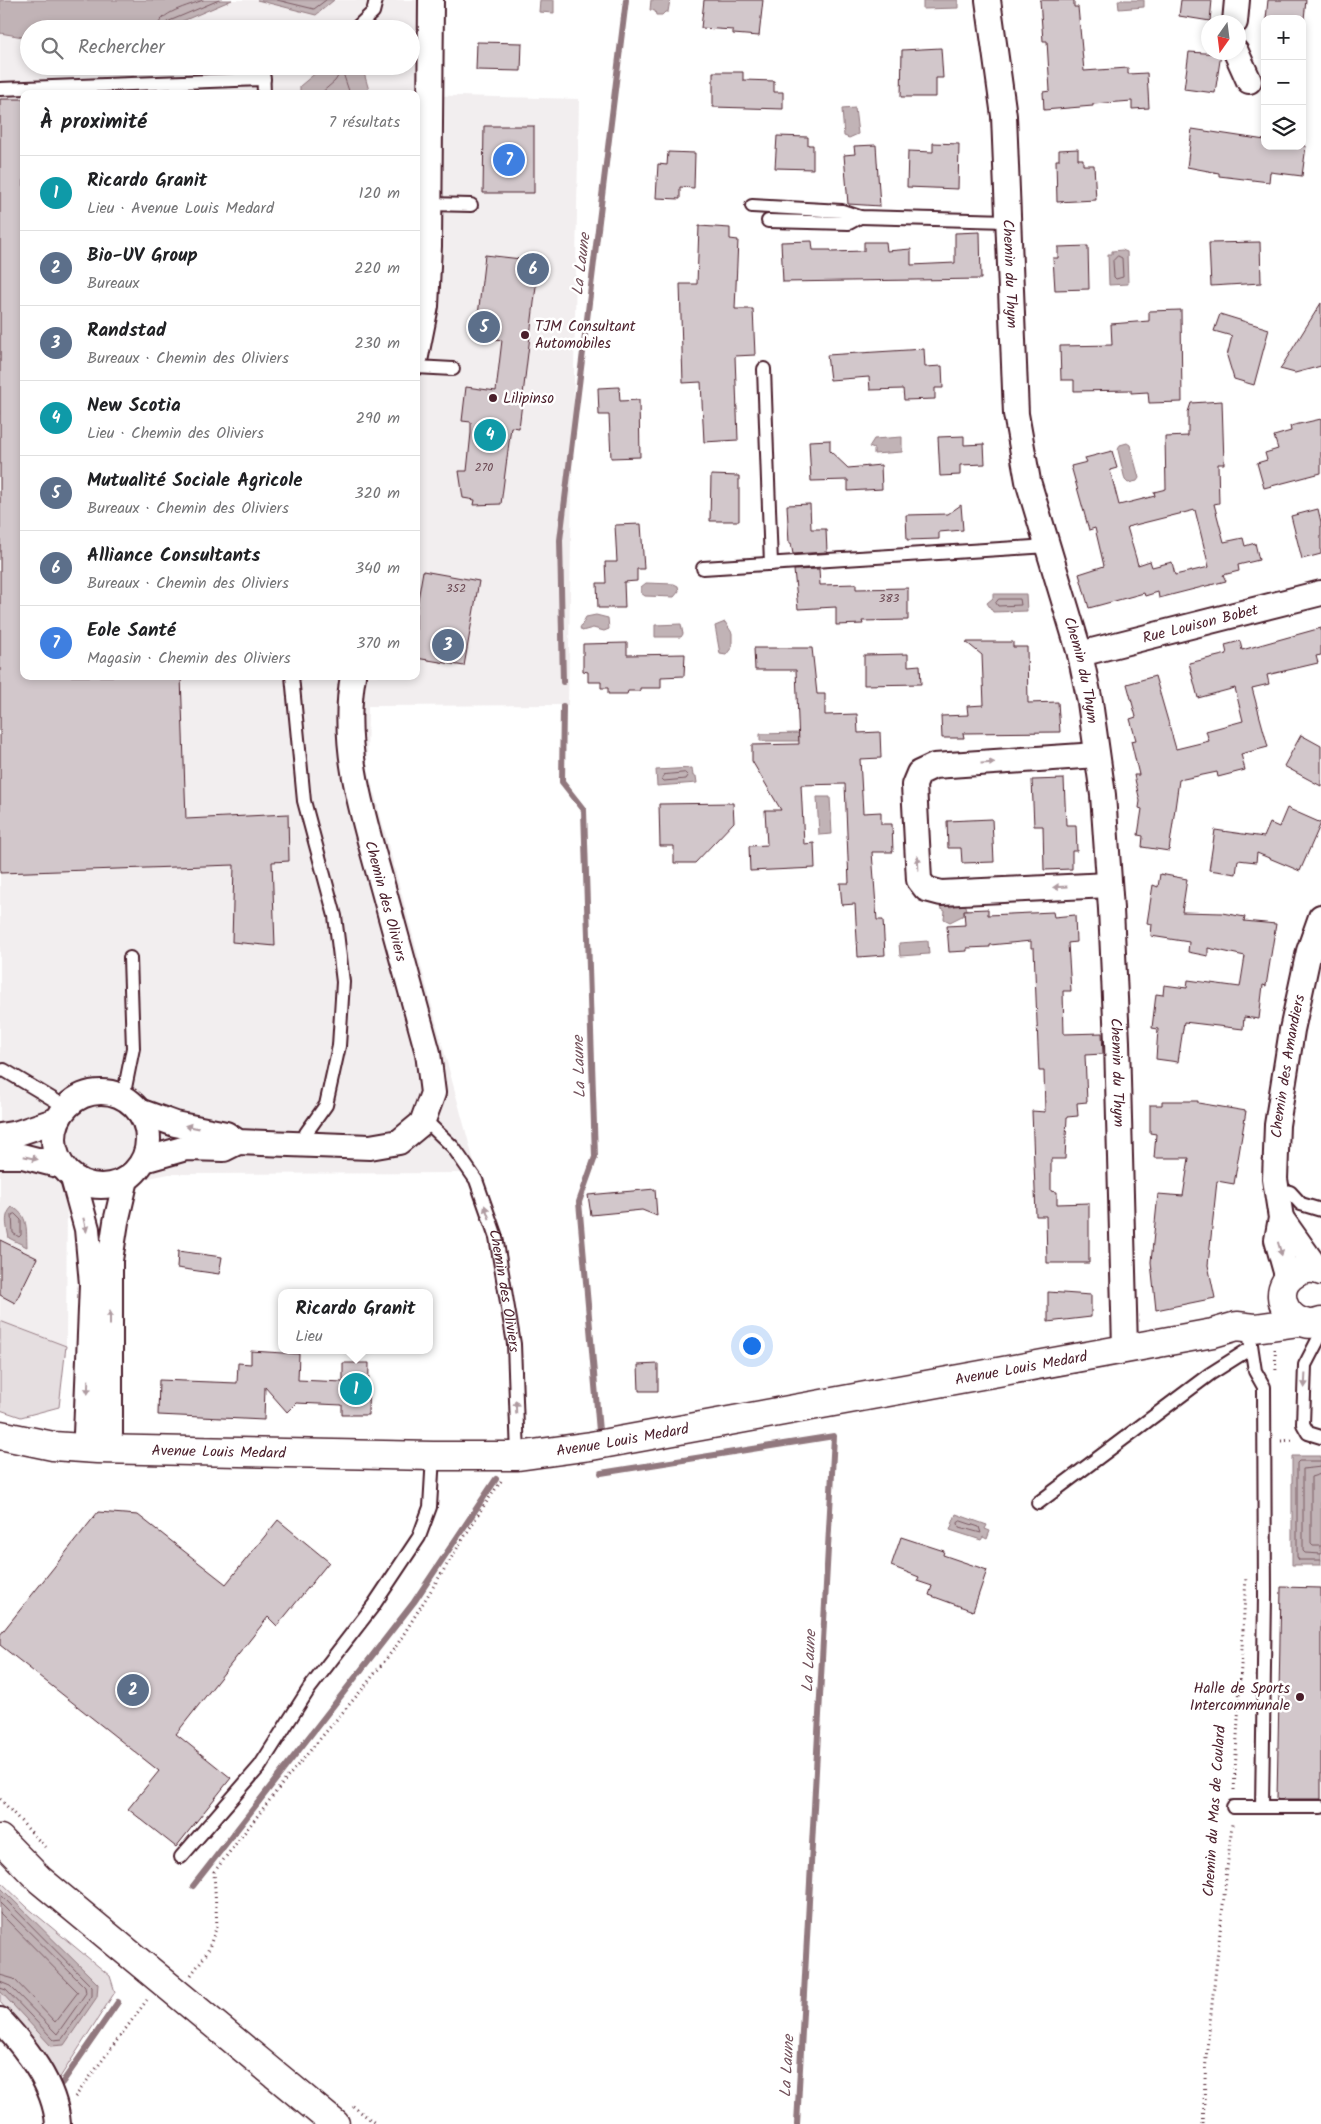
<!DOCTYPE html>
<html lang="fr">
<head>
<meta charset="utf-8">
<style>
	body { margin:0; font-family:Kalam,sans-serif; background:#f2f2f2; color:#202124 }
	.controls { position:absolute; right:15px; top:15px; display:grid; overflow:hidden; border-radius:10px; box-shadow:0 2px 8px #0003 }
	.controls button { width:45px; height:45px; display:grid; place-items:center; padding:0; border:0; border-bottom:1px solid #e0e0e0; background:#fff; color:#202124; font:25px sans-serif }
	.compass { position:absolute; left:1201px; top:15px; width:45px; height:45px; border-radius:50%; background:#fff; box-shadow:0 2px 8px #0003; rotate:194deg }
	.you { position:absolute; left:751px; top:1345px; width:18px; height:18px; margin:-12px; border:4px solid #fff; border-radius:50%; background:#1a73e8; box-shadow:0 0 0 8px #1a73e833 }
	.badge { display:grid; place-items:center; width:32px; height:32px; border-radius:50%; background:#d93025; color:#fff; font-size:16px; font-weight:700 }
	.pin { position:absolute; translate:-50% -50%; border:2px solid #fff; box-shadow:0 1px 5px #0006 }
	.popup { position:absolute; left:278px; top:1289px; width:155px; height:65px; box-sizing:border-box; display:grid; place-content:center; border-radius:10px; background:#fff; filter:drop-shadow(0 1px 4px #0005); font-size:16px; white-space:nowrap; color:#757577 }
	.popup b { font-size:19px; color:#202124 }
	.popup::after { content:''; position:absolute; left:50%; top:100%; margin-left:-10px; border:10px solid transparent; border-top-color:#fff }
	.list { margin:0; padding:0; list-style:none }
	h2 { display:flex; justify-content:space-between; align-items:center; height:65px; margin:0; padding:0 20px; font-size:21px }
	h2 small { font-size:16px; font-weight:400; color:#757577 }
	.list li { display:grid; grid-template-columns:32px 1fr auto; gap:15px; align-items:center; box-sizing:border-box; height:75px; padding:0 20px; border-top:1px solid #e0e0e0 }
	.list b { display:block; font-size:19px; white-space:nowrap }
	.list p { margin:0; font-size:16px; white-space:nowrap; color:#757577 }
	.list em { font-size:16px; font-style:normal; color:#757577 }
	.icon { flex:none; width:28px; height:28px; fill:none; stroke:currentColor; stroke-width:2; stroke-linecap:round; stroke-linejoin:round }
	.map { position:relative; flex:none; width:1321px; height:2124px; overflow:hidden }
	.search { position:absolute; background:#fff; box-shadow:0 2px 8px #0003; left:20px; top:20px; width:400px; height:55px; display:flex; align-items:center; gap:12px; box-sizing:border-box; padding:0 18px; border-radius:28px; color:#757577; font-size:19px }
	.panel { position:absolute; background:#fff; box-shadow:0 2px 8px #0003; left:20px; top:90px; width:400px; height:590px; border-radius:10px }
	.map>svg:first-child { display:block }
</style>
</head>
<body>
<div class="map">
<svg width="1321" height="2124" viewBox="0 0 1321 2124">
	<rect width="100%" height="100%" fill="#fff"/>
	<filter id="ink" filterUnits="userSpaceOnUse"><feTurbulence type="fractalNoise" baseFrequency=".02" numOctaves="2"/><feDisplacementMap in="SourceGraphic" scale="10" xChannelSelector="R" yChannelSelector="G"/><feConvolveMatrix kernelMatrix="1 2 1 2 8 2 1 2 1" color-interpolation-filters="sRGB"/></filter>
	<g filter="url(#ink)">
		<path fill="#f2eeef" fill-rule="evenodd" d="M0,0h419v95l160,4 -11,606 -200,1 -1,60 110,407 -308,1 -102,20 -1,152 -66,-25zM29,29h382v37h-382zM24,94h392v582h-392z"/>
		<path fill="#e5dee0" stroke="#987e86" d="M0,1321l66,25 -7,61 -38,10 -21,-7z
			M0,1881l27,26 83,69 5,16 -58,90 -13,-29 -44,-51z"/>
		<path fill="#c1b3b6" stroke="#91787e" d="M0,0h232l-68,29h-135v9l-29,-5z
			M257,0h77l-18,15z
			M540,0h14v13l-15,-1z
			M651,0h19l-2,12h-3l-3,3h-6l-1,-4 -5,-1z
			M923,0h35v8l-35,1z
			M1118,0h26v7l-25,2z
			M324,66h38l8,28h-70v-8z
			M855,108l3,26 -9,4 -5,-2 -2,-27z
			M1122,250l5,2 1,32 -19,1 -1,-31h4v-3z
			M902,437v15l-28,2v-5l-5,-2 5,-8z
			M1127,443l3,2 9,33 -2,3 -9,2 -3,-3 -7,-30 2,-5z
			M646,583l28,1 4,2 1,5 -5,6 -29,-1 -4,-3v-6z
			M993,594h33l1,17 -34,1 -6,-9 6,-5z
			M596,615l12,3 1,11 -5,2 -11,-3 -11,3 -2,-3 6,-11z
			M725,622l7,11v14l-6,8 -6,-1 -5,-28z
			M681,624l2,10 -2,3h-26v-12z
			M799,733v8h-39v-7z
			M692,768l1,8h3l1,7 -40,3 -1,-16z
			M817,797h13l2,37 -13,1z
			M961,904l5,2 1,4 -3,1v4l-14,7 -6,-3 1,-8 -5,-3 1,-3 10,2z
			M928,941l1,13 -29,2 -1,-13z
			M12,1207c17,8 14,23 15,40l-18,-9c-2,-11 -6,-22 3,-31z
			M1292,1456h29v109h-29z
			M956,1514l31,11 -2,4 5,2 -3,8 -4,-2 -2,3 -31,-10z
			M0,1887l98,97 -1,13 -33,48 -13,1 -51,-55z"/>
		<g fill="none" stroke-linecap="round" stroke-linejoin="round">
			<path stroke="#7a5a63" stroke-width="1" d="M277,0l37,9 12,-9
				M157,29c1,-17 32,-23 46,-29
				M164,29l3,-7 52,-22
				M320,94l15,-13 7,-11 8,24
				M1118,256l4,2 1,19 -7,2 -2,-2 -1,-16z
				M999,599h21l1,6 -23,1 -2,-3z
				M685,773l3,3 -2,3 -22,2 -2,-2 2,-4z
				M15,1214l6,6v15l-2,2 -6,-4 -1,-18z
				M1321,1461h-22l-2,2v94l2,3h22
				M1321,1467l-18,2v82l2,2 16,1
				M1321,1474l-10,3v67l2,2h8
				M961,1521l18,6 2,6 -22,-6 -1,-4z
				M0,1894l92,93v9l-30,43 -8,1 -48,-50 -6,-2
				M0,1903l85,84 1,6 -29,41 -47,-48 -10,-4
				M0,1913l78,79 -23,30 -41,-43 -14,-4"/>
			<path stroke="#91787e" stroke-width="6" d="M563,682l-3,-142 66,-540
				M563,706l-1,76 22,28 11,347 -16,45 20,229
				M601,1473l233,-37 -37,688
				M193,1886l221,-284 82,-123
				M62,2083l56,-81"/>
		</g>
		<path fill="#d2c7cb" stroke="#4a1f2b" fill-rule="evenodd" d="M704,0h59l-4,36 -26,-2v-4l-32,-2z
			M1040,0h34v7h4l6,64 44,-3v6l19,-1 2,35 -17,1v-8l-39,3v2l-49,4 -1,-18 7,-1 -3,-50h-4z
			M1181,0h31l-2,21 -31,-5z
			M1268,0h38l-2,19h-38z
			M477,42l45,1 -1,28 -45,-1z
			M941,48l2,30h-7v19h-35l1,-47z
			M1189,52l32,2 -6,39 -31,-4z
			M713,72h30v8l31,1v11h9v17l-70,-2z
			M0,99h24v577h157l5,143 102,-5 1,47 -17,1 3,84 -43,-4 2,-77 -234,8z
			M484,126h50v67h-51z
			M1192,129l73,11v6h41l-4,30 -32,-4 -1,10 -50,-6v-3l-32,-6z
			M777,136l31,1v8h5v24l-38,-1z
			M933,143l26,1 -1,45 -51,-2 1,-36 25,1z
			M876,145l4,61 -32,-2 -4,-49 11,-1 -1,-8z
			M1078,149v10h5v6h11l2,35 -39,2 -1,-42h3v-10z
			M668,152l27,1 -1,35 -14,-1v12l-24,-1 2,-34 9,1z
			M699,226l31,2v11l8,1 -3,69h18l2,46 -20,1 3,84 -34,2 -3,-60 -18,1 -3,-99h17z
			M980,232l1,47 -198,3 -2,-40 31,-1 1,9h18v2l33,-1v-9h22l1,9 24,-2v16l44,-2v-30z
			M1260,242l1,41 -50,3 -2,-43z
			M1088,246l1,43 -34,1 -2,-32h5v-11z
			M485,255l54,6 -20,167 -8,-1 -10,77 -27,1 1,-5 -12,-2 -4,-27h8l4,-38v-11l-9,-1 4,-34 30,4 6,-51 -13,-2v-4l-13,-1z
			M1321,303v63l-26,7 -15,-4z
			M1181,310l1,92 -33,1 -1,-11 -17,1v-3l-57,1v-11h-13l-1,-34 52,-1 -1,-21 38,-3v-10z
			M1220,314l49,15 -15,56 -20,-6 -7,-23 5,-20 -18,-5z
			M924,349l1,18 17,-1 1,22h-8v11l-31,1 -1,-11 -33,1 -1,-13 -39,3 -3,-25z
			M619,387l1,14 19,-1 1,57 -29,1 -2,-43h-10l-1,-27z
			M1222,401l2,63h-6l1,39 -5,1 10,38 19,-4 2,8 10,-3 4,17 -21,5 1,6 -16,4 3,6 -67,17 -1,-6 -13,4 -1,-3 -55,15 -10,-34 25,-8 -9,-38 -6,2 -18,-64 16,-4 -2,-4 27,-7 5,17 -7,2 9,35 36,-9 -1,-4 12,-3 -1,-52 23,-1v-24l3,-9zM1195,510l14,57 -34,8 -3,-13 -20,5 -2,-6 -12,4 -11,-38z
			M1321,419v54l-57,15 -7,-25 10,-3 -2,-7 13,-4 -4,-13 17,-5 -1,-5z
			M964,436v9l20,-1 1,20 -25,1v10l-20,1 -2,-39z
			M830,440v11l18,17 33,-3 1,24 -34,2v-11l-37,1 -2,-40z
			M711,475l28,1v45h-29z
			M810,504l1,25h15l1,23 -34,2 -2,-11h-2l-2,-38z
			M961,505l2,25 -24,2v7l-32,1 -1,-25 42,-1z
			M1318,509l3,13v32l-19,5 -11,-43z
			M641,524l3,45h-7v12l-13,1 1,26h-27l-1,-25h9l-1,-21h12l-2,-37z
			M819,569l1,16 36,-1v5l52,-1v32l-46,1 1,3 -27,1v-18l-38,2 -4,-39z
			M423,571l56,10 -15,85 -48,-8v-47z
			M1321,628v27l-5,1 2,7 -51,12 2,9 -17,4 16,59 -27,7 4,16 -27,7 -1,-5 -38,8 -10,71 -27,-4 1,-11 -5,-1 4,-26 -3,-1 1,-7 -6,-26h5l-8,-34 5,-1 -6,-21 6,-2 -9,-33 28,-8 21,73 33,-8 -3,-10 37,-10 -8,-33 -37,10 -9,-35 38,-9 -2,-9 15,-4 2,9z
			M966,642h47v5h14l1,56 30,-1 2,30 -97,1 1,5h-22l-1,-22 27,-1 -1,-9 17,-1 -2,-50z
			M627,643v12l58,-1 -1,22 -23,1v11h-21v3h-12l-1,3h-19v-6h-7v-6h-13v-10l-5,-1v-27z
			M754,648h58l5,46h8v21l32,-1 1,19 22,-1 1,26 -21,1 3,54 18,-1v12h11l1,28h-21l5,68h6l2,35 -27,2 -3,-53 -13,1 -2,-22h9l-4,-99 -44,1 3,59 10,-1 1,25 -65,3 -1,-25 18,-1 -2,-35h16l-29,-49v-16l47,-1 -3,-74h-41z
			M908,654v12l12,-1 1,19 -57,1v-30z
			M1301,735l20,11v40l-37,-20z
			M1064,779l2,46h10l1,26h-5v18l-28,1 -1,-44h-9l-2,-46z
			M733,803l1,19 -39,41h-21v-17h-14l-1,-42z
			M1287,808l34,15 -21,48 -43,-18 -1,9 -18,-2 -2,14 -27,-4 6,-40 49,7 6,-14 9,4z
			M992,819l2,43 -32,1 -1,-15h-13l-1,-27z
			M1160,874l27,5 -5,33 40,1 23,4 -1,4 32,3 -10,62 -3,-1 -4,34 -15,-2 -1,12 -59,-7 -6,40 -22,-3 2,-30 -6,-1 4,-34 7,1 1,-10 23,3 1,-8 52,7 5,-31 -37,-8v8l-20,-4 1,-10 -38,-6 1,-12 -5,-1 6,-38 5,2z
			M988,909v6l65,-3 1,5 21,-2 1,27 -8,1 3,48h-8l1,43 38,-1 1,21 -18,1 2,47 -10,1 1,13 -11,1 -2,42h-14v32l6,1v12l32,-1v60h-42l-1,-47h-10l-4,-105 13,1 -1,-41h-5l-5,-123h-3v-7l-41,4v2l-23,1v3l-18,1 -2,-26 18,-1 -1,-15z
			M1162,1101h36v2l48,8 -12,73 -17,-3 -9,84 7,33 -59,12 -5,-48 7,-68 25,2 6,-38h-35l2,-24 -6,-1v-28h12z
			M655,1189l2,27 -15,-6 -51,5 -3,-20z
			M0,1240l37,18 -22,45 -15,-8z
			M178,1251l44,6 -3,17 -42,-6z
			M1048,1292l43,3v22l-43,5z
			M251,1351l48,3 -1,26 45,2v-19h26l-1,52h-26v-10l-46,-2 -9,9 -22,-25 -1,33 -106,-5 1,-35 78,3 1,-20 13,1z
			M658,1364v27h-19l-1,-26z
			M98,1512l40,3 88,69 52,-64 51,42 -52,64 -9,-9 -92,117 55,44 -55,69 -48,-38 31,-38 -159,-126v-10z
			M901,1537l43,14 -1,4 44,15 -14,41 -44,-16 3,-9 -15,-5 2,-4 -28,-11z
			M1281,1587l40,1v211h-44z"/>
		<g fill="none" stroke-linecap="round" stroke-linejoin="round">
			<g stroke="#4a1f2b" stroke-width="16">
				<g id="lane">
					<path d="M355,29l18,-17 3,-12"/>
					<path d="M263,66l1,28"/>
					<path d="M0,89l264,-10"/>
					<path d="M429,204l42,1"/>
					<path d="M752,206l90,5 18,6 148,4"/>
					<path d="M768,221l81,2 11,-6"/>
					<path d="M416,367l37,2"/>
					<path d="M764,369l7,195"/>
					<path d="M703,568l345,-22"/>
					<path d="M292,676l12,125 31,115 8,66 -4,64 -13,59 -20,28 -1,13"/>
					<path d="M0,1071l4,-1 62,37"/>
					<path d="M123,1098l10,-50 -3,-90"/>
					<path id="s1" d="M422,1123l9,3 22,21 23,33 20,57 18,107 4,112"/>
					<path d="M1277,1189l13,3 11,12 20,6"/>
					<path d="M1317,1324l3,12 -15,29 -2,59 5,9 13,4"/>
					<path d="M1240,1328l10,10 5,33 9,16 1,208 -3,212"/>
					<path d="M1038,1503l172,-129 41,-26"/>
					<path d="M1233,1807h88"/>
					<path d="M181,1857l79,-91 49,-77 64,-83 46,-69 11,-30 3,-51"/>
				</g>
			</g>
			<g stroke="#4a1f2b" stroke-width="28">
				<g id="street">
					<path id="s2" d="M988,0l16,116 12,298 12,67 52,173 10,48 13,93 8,114 6,133 8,306"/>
					<path d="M1235,22l2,-22"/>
					<path d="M1236,52l13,29"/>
					<path d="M416,356l10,-50 3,-60 2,-246"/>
					<path id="s3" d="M1080,654l241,-61"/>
					<path d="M1097,755l-163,11 -15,7 -5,12 5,95 7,9 15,4 168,-8"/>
					<circle cx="101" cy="1139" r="47"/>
					<path d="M139,1111l36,13 51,10 12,8 132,5 29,-5 23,-19 11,-30 -5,-40c-15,-55 -30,-110 -45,-165 -19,-69 -43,-140 -30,-212"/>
					<path d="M0,1136l18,-3 39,-13"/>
					<path d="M0,1156h22l39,10"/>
					<path d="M144,1160l42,-12 38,1 14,-7"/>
					<path d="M73,1178l14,51 5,55 -6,150 11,15 13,-15v-174l6,-38 10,-43"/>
					<path d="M1281,1218l36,51"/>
					<path id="s4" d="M1288,1279l-11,-39 4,-22 -6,-39 2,-54 15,-95 17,-79 12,-34"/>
					<path d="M0,2020c26,28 55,64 58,104"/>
				</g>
			</g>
			<g stroke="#4a1f2b" stroke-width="31">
				<g id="secondary">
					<path d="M1321,1271c-16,-7 -40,5 -39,25 1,19 21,33 39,26"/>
					<path id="s5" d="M0,1435l53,11 44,3 336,7h85l73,-10 622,-113 24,-7 18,2 44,-6"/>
					<path d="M0,1839l40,41 295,244"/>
				</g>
			</g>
			<path stroke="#4a1f2b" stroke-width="3" stroke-dasharray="1 4" stroke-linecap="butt" d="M1275,1349l1,23
				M1281,1441l13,-1
				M1234,1790l12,-213
				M0,1799l45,48
				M191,1975l16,-22 10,-27 -3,-54 72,-93 79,-93 32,-41 84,-135 20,-29
				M75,2097l72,-97
				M353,2106l23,18
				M1203,2124l3,-66 26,-234"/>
			<use href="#lane" stroke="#fff" stroke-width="12"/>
			<use href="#street" stroke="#fff" stroke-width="24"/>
			<use href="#secondary" stroke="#fff" stroke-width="28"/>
		</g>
		<defs><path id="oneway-solid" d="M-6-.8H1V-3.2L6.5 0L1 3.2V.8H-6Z" transform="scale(1.25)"/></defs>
		<g fill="#ae9aa0">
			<use href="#oneway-solid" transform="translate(988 763) rotate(-4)"/>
			<use href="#oneway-solid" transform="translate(918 863) rotate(-93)"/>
			<use href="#oneway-solid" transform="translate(1060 887) rotate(177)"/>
			<use href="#oneway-solid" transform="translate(192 1127) rotate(-168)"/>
			<use href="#oneway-solid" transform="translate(31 1158) rotate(13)"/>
			<use href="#oneway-solid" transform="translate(487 1212) rotate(-110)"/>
			<use href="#oneway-solid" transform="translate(85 1225) rotate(77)"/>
			<use href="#oneway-solid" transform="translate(1280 1249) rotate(73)"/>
			<use href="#oneway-solid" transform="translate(110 1318) rotate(-90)"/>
			<use href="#oneway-solid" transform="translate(1305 1381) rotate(93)"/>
			<use href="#oneway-solid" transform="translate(88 1387) rotate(92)"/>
			<use href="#oneway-solid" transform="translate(516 1407) rotate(-92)"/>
		</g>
	</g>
	<g fill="#4a1f2b" stroke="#fff" stroke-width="2">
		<circle cx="525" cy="335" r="5"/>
		<circle cx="493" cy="398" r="5"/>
		<circle cx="1300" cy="1697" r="5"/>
	</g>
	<g text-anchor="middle" stroke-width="5" stroke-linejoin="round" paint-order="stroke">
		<g font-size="12" fill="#6c4953">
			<text x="484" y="471">270</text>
			<text x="456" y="592">352</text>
			<text x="889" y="602">383</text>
		</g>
		<g font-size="15" fill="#4a1f2b" stroke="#fff">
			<text dy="5" stroke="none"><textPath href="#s2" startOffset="275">Chemin du Thym</textPath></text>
			<text dy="5" stroke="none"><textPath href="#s3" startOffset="124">Rue Louison Bobet</textPath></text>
			<text dy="5" stroke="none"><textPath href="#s2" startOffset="680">Chemin du Thym</textPath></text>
			<text transform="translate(386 901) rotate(75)" y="5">Chemin des Oliviers</text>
			<text dy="5" stroke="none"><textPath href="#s4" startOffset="216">Chemin des Amandiers</textPath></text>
			<text dy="5" stroke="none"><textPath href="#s2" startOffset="1085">Chemin du Thym</textPath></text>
			<text dy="5" stroke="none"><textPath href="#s1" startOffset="195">Chemin des Oliviers</textPath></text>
			<text dy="5" stroke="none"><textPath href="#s5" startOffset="1030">Avenue Louis Medard</textPath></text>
			<text dy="5" stroke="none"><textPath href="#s5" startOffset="625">Avenue Louis Medard</textPath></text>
			<text dy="5" stroke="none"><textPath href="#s5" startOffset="220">Avenue Louis Medard</textPath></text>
			<text transform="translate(1214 1811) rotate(-86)" y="5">Chemin du Mas de Coulard</text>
		</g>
		<g font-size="15" fill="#4a1f2b" stroke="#fff" text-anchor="start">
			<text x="535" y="331">TJM Consultant<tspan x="535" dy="17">Automobiles</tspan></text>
			<text x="503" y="403">Lilipinso</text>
			<text x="1290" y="1693" text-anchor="end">Halle de Sports<tspan x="1290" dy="17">Intercommunale</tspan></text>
		</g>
		<g font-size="16" font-style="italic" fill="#74535c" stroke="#fff">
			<text transform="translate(580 264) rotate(-83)" y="6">La Laune</text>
			<text transform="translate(578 1067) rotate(-92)" y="6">La Laune</text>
			<text transform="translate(808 1661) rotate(-87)" y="6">La Laune</text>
			<text transform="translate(786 2066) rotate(-87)" y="6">La Laune</text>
		</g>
	</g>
</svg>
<div class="controls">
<button>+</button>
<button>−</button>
<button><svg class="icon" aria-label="layers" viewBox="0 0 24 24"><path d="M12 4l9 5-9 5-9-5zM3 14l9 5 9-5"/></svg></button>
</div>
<svg class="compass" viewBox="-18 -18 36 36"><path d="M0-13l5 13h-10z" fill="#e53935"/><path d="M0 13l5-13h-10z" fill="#757577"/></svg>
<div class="you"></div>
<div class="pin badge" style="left:356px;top:1389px;background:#0f9aa8">1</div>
<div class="popup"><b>Ricardo Granit</b>Lieu</div>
<div class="pin badge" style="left:133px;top:1690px;background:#5c6f8a">2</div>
<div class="pin badge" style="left:448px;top:645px;background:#5c6f8a">3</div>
<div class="pin badge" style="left:490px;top:435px;background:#0f9aa8">4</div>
<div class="pin badge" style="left:484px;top:327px;background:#5c6f8a">5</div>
<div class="pin badge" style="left:533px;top:269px;background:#5c6f8a">6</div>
<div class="pin badge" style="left:509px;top:160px;background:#3f7fe0">7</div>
<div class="search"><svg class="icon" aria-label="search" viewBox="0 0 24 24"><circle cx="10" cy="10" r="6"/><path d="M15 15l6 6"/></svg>Rechercher</div>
<section class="panel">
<h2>À proximité<small>7 résultats</small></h2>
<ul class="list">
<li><span class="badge" style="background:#0f9aa8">1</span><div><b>Ricardo Granit</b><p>Lieu · Avenue Louis Medard</p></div><em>120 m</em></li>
<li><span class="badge" style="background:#5c6f8a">2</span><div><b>Bio-UV Group</b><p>Bureaux</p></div><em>220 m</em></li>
<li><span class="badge" style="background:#5c6f8a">3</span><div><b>Randstad</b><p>Bureaux · Chemin des Oliviers</p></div><em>230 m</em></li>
<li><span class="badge" style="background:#0f9aa8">4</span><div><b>New Scotia</b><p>Lieu · Chemin des Oliviers</p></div><em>290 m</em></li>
<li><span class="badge" style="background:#5c6f8a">5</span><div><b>Mutualité Sociale Agricole</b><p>Bureaux · Chemin des Oliviers</p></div><em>320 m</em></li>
<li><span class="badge" style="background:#5c6f8a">6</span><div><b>Alliance Consultants</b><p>Bureaux · Chemin des Oliviers</p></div><em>340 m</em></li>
<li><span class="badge" style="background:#3f7fe0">7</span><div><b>Eole Santé</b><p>Magasin · Chemin des Oliviers</p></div><em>370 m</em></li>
</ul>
</section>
</div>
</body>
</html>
